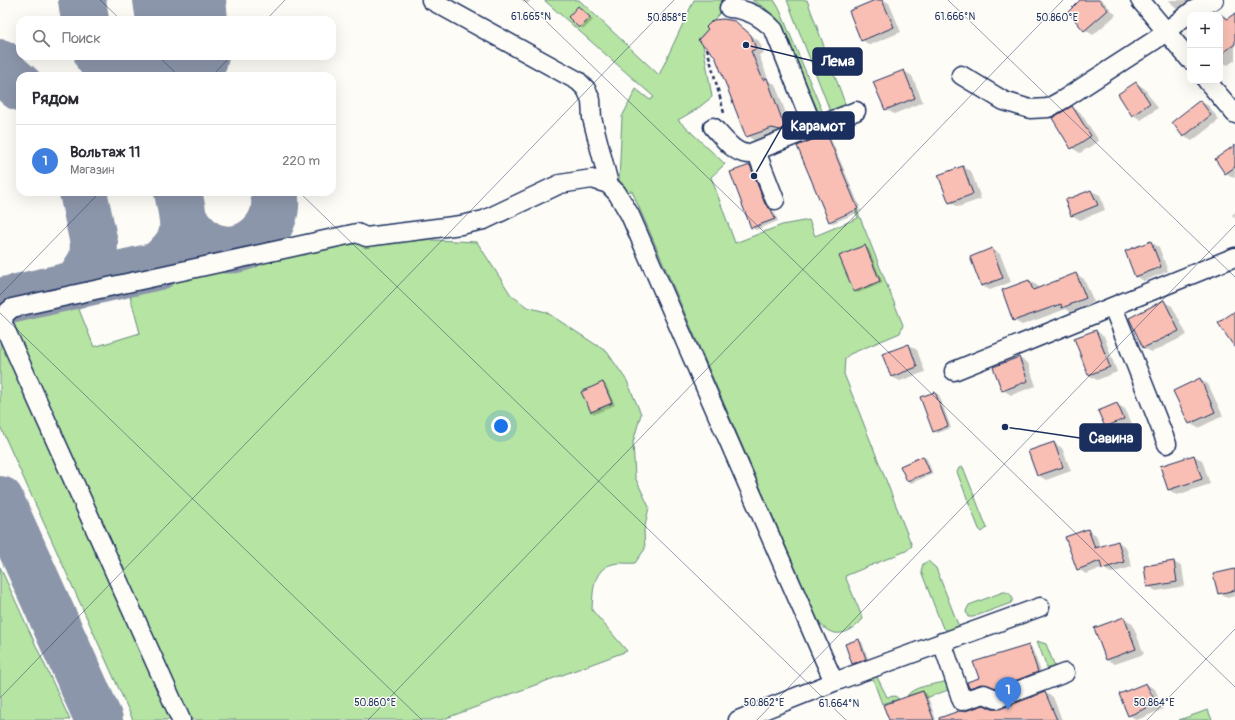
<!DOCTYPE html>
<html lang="ru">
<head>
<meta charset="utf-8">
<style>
	body { margin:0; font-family:Pangolin,sans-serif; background:#f2f2f3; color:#2b2b33 }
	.controls { position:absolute; right:12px; top:12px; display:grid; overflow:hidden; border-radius:8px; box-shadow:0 4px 16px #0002 }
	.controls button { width:36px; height:36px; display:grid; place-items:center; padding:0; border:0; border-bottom:1px solid #e1e1e2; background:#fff; color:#2b2b33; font:20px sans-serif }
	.you { position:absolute; left:501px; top:426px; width:14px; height:14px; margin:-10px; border:3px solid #fff; border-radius:50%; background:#1a73e8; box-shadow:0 0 0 6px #1a73e833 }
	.badge { display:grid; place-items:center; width:26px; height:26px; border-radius:50%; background:#1f6fb2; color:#fff; font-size:13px; font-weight:700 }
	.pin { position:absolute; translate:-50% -33px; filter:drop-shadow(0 1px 2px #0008) }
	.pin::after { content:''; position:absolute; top:21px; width:14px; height:12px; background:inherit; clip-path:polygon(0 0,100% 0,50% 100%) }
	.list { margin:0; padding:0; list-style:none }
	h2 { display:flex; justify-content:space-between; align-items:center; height:52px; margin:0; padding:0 16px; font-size:17px }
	h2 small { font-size:13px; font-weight:400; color:#7c7c81 }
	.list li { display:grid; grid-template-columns:26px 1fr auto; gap:12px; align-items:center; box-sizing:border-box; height:72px; padding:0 16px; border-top:1px solid #e1e1e2 }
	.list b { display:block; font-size:15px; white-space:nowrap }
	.list p { margin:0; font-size:13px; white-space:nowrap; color:#7c7c81 }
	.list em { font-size:13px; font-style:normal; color:#7c7c81 }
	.icon { flex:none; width:22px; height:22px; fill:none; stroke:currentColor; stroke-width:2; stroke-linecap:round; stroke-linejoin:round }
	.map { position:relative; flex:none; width:1235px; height:720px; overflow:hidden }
	.search { position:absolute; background:#fff; box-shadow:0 4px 16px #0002; left:16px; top:16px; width:320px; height:44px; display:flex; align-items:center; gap:10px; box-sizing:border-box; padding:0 14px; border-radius:12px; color:#7c7c81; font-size:15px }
	.panel { position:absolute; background:#fff; box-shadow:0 4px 16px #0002; left:16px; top:72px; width:320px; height:124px; border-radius:12px }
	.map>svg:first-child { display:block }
</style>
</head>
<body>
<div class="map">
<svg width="1235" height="720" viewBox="0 0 1235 720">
	<rect width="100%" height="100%" fill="#fdfcf7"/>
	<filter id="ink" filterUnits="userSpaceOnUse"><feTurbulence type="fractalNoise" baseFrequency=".025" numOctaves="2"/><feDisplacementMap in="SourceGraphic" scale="8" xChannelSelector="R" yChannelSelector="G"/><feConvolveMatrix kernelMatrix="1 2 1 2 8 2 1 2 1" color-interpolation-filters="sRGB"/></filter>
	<g filter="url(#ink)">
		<path fill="#b6e4a2" stroke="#688a80" d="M544,0h35l80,75 35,-75h38l-25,27 1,2 -10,11 5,5 9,52 -15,12 -19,11 47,44 -14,13 24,66 47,-18 27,-5 6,16 43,-18 -3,-8h2l46,115 -3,8 -50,21 -5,4 -1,16 68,172 -6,5 -61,25 18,43c-14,16 -31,21 -45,2l-186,-430 -8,1 -5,-12 3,-63 14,-28 14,11 4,-3z
			M752,0h22l5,8 46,110 -5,-2 -40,-94 -15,-14z
			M787,0h20l39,106 -15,5 -2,-3z
			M366,237l111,5 34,53 16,12 19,5 61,40 20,29 14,33 -8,28 2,35 14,30 -5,24 1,18 -10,14c-7,1 -17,-1 -22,1 -21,5 -20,29 -21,46l35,41 -186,69h-308l-133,-294v-101l76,-23 18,45 46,-14 -11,-41z
			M963,467l24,61 -5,4 -3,-3 -22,-57 2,-4z
			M928,561l8,7 23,59 -3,5 -10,-2 -4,-4 -21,-55 2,-7z
			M0,567l70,153h-70z
			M1003,592c6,0 8,2 10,7l-2,4 -38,14h-5l-2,-6 3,-6z
			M1037,641l9,3 11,28 -7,3z
			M871,674l5,1 11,22 8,-1 4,3 -17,5z
			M944,682l5,1 2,6 -25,9 -3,-7 -16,5c6,-10 26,-11 37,-14z
			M1208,710l4,10h-33z"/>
		<path fill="#0003" d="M521,0h10l-4,4z
			M877,0h7l5,3 12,29 -31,13 -8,-5z
			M1082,0h20l14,15 -23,20 -8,-5z
			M1169,0h33l-17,14 -9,-5z
			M578,7l15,13 -9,9 -4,-2z
			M1235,15v45l-7,5 -8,-4v-41h7z
			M734,22l25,19 5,12 -5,2 10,26 6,3 18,48h-13l-25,9 -8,-5z
			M904,71l8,5 11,26 -29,12 -8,-5z
			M1136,83l8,5 14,20 -17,12 -8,-5z
			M1200,101l9,5 10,14 -27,21 -9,-5z
			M1072,107l8,5 19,29 -19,12 -8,-5z
			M827,135l3,2 30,70 -30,13v1z
			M1235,150v27l-1,1 -8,-5z
			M750,166l4,3 15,38 6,6 3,8 -22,9 -4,-2 -20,-55z
			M963,167l8,4 10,28 -23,8 -8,-5z
			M1091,191l9,4 5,15 -25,10 -8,-5z
			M861,209l1,2 -29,12 -2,-1z
			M1235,212v6l-3,-3z
			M1151,242l8,5 9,24 -24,10 -8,-5z
			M865,246l4,3 14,34 -25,10 -4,-2z
			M992,249l8,5 11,28 -21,8 -8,-4z
			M1076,274l8,5 10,23 -23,10 -5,-3 -44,16 -9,-5 16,-39 9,5 1,3z
			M1164,302l8,4 15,29 -35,17 -9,-4z
			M1096,331l8,5 13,36 -20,8 -9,-5z
			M909,345l8,5 8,22 -25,9 -8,-4 -8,-22z
			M1019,358l9,5 8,23 -25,9 -8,-5z
			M1200,380l8,4 15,32 -25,12 -9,-5z
			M603,383l3,2 9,20 -20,9 -4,-2z
			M935,393l4,2 12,33 -13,5 -4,-2z
			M1117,404l8,5 7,14 -18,8 -8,-5z
			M1054,443l8,5 9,23 -25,9 -8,-5z
			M1194,456l8,4 8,24 -33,11 -8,-5 -8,-24z
			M923,457l4,2 6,15 -22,9 -4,-2z
			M1088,530l8,5 4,12 18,-5 8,5 6,20 -21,6 -9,-5 -16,6 -8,-5z
			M1174,562l8,5 3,19 -29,5 -8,-5z
			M1235,570v26l-8,2 -8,-5z
			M1124,618l8,5 12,31 -29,10 -8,-4z
			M858,640l4,2 7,19 -12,5 -4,-3z
			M1029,646l3,2 10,26 -41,15 -15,-3 -13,3 -4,-2z
			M1146,684l9,5 8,20 -26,11 -8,-5z
			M923,692l4,2 9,26h-46z
			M1045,693l8,4 9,23h-101l-2,-8 24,-6 9,4h8z"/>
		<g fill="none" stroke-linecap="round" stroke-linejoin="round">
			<path stroke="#8c96aa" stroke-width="48" d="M82,0l3,20
				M157,0l3,20
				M202,0l2,20
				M98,56l19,20
				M0,63l5,11 15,13
				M151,76l9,-20
				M192,76l9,-8 4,-12
				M185,223c8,9 16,20 28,24 35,12 69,-20 61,-55
				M77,285l16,-25 1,-17 -11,-51
				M0,302l158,-36c31,-26 28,-37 20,-74
				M0,500l99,220"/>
		</g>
		<path fill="#fabfb4" stroke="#1b2f5e" d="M875,0h7l12,27 -33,14 -12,-30z
			M1080,0h19l9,10 -24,21 -16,-19z
			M578,6l12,11 -11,11 -11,-11z
			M1235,13v31l-15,11v-41l7,5z
			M723,19l12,2 16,14 5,14 -5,2 12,29 4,-2 18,50 -5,2 -8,-2 -26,9 -31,-81 -17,-16 10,-11 -2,-2 7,-7z
			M904,70l11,28 -30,12 -12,-28z
			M1136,82l14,21 -18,13 -14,-22z
			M1200,100l11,15 -28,22 -11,-15z
			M1072,106l19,30 -20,13 -19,-31z
			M827,134l31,75 -29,13 -32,-76z
			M1235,145v22l-10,7 -10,-15z
			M750,165l15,39 6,5 4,10 -24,9 -21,-56z
			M963,166l10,28 -24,9 -11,-28z
			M1091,190l7,15 -27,11 -6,-16z
			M1151,241l10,26 -26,10 -10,-26z
			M865,245l15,36 -26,11 -15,-36z
			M992,248l11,30 -22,8 -11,-29z
			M1076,273l10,25 -24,10 -1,-4 -48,17 -11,-31 27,-10 4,10z
			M1164,300l15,31 -36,17 -14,-30z
			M1235,311v37l-17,-25z
			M1096,330l14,37 -22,8 -14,-37z
			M909,344l8,23 -26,10 -9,-23z
			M1019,357l9,24 -26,10 -9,-24z
			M1200,378l15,34 -26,12 -16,-33z
			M603,382l9,21 -21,9 -10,-20z
			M935,392l13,34 -15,6 -13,-35z
			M1117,403l7,16 -19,8 -7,-16z
			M1054,442l9,25 -26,9 -9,-25z
			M1194,455l8,24 -34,11 -8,-24z
			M923,456l7,16 -23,9 -7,-15z
			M1088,529l7,19 23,-7 6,21 -22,7 -2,-8 -23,9 -12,-33z
			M1174,561l3,21 -30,5 -3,-21z
			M1235,569v21l-17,4 -5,-20z
			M1124,617l12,32 -30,11 -12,-32z
			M859,639l7,20 -14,5 -7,-20z
			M1029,645l9,27 -42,16 -15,-4 -12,4 -2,-6 12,-4 -6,-16z
			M1146,683l10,21 -28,12 -9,-22z
			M923,691l11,29h-45l-6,-15z
			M1045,692l12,28h-118v-2l20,-7h6l19,-6 8,4h8z"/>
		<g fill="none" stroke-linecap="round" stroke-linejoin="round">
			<g stroke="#1b2f5e" stroke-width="21">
				<path id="minor" d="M431,0l147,81 8,8 5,11 1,18 16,62v4
					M1140,0l50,60
					M729,8c18,1 33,9 45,22l39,97
					M961,75l43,26 26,8 18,-1 16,-9 91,-59 37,-29 22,-11
					M1207,81l28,33
					M713,127c9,9 20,26 35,27l108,-43
					M756,151l19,49
					M1113,307l54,137
					M954,371l281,-114
					M942,642l20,59 22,-7 12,5 69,-26
					M181,720l-178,-396 1,-9 8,-7 345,-75 9,4 95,-12 23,-5 76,-36 32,-5 16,5 9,9 13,22 204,467
					M738,720l96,-38 206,-75"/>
			</g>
			<path stroke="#1b2f5e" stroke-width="2.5" stroke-dasharray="4 3" stroke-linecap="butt" d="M707,48l17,65"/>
			<use href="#minor" stroke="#fdfcf7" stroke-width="18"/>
		</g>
	</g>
	<path fill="none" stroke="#1b2f5e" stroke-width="1" stroke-opacity="0.45" d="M100,0l21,20M524,0l711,687M948,0l287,277M266,20l19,-20M158,56l21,20M212,76l19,-20M299,192l547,528M0,295l100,-103M0,313l422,407M0,698l674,-698M368,720l695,-720M757,720l478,-495M1147,720l88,-91"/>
	<g font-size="10" text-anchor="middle" fill="#1b2f5e" stroke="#fdfcf7" stroke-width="3" stroke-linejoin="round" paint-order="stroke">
		<text x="531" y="20">61.665°N</text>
		<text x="955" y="20">61.666°N</text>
		<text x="667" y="21">50.858°E</text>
		<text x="1057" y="21">50.860°E</text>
		<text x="375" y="706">50.860°E</text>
		<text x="764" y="706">50.862°E</text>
		<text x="1154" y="706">50.864°E</text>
		<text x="839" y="707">61.664°N</text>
	</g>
	<path fill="none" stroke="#1b2f5e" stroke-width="1.5" d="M746 45L813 61M754 176L783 125M1005 427L1080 438"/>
	<g fill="#1b2f5e" stroke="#fdfcf7" stroke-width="1.5">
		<circle cx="746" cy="45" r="4"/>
		<circle cx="754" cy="176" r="4"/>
		<circle cx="1005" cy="427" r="4"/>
	</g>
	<g fill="#1b2f5e" stroke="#1b2f5e" stroke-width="1.5">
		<rect x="813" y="48" width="49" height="27" rx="4"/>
		<rect x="783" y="112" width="71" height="27" rx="4"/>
		<rect x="1080" y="424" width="61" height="27" rx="4"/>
	</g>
	<g font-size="15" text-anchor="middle" font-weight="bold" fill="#fff">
		<text x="838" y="66">Лема</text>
		<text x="818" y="131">Карамот</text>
		<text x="1111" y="443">Савина</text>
	</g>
</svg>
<div class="controls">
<button>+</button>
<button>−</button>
</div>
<div class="you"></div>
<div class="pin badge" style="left:1008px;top:710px;background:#3f7fe0">1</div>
<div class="search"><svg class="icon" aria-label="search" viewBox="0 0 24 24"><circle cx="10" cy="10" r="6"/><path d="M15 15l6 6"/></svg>Поиск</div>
<section class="panel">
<h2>Рядом<small></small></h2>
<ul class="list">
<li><span class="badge" style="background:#3f7fe0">1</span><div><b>Вольтаж 11</b><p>Магазин</p></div><em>220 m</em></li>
</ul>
</section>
</div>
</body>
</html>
